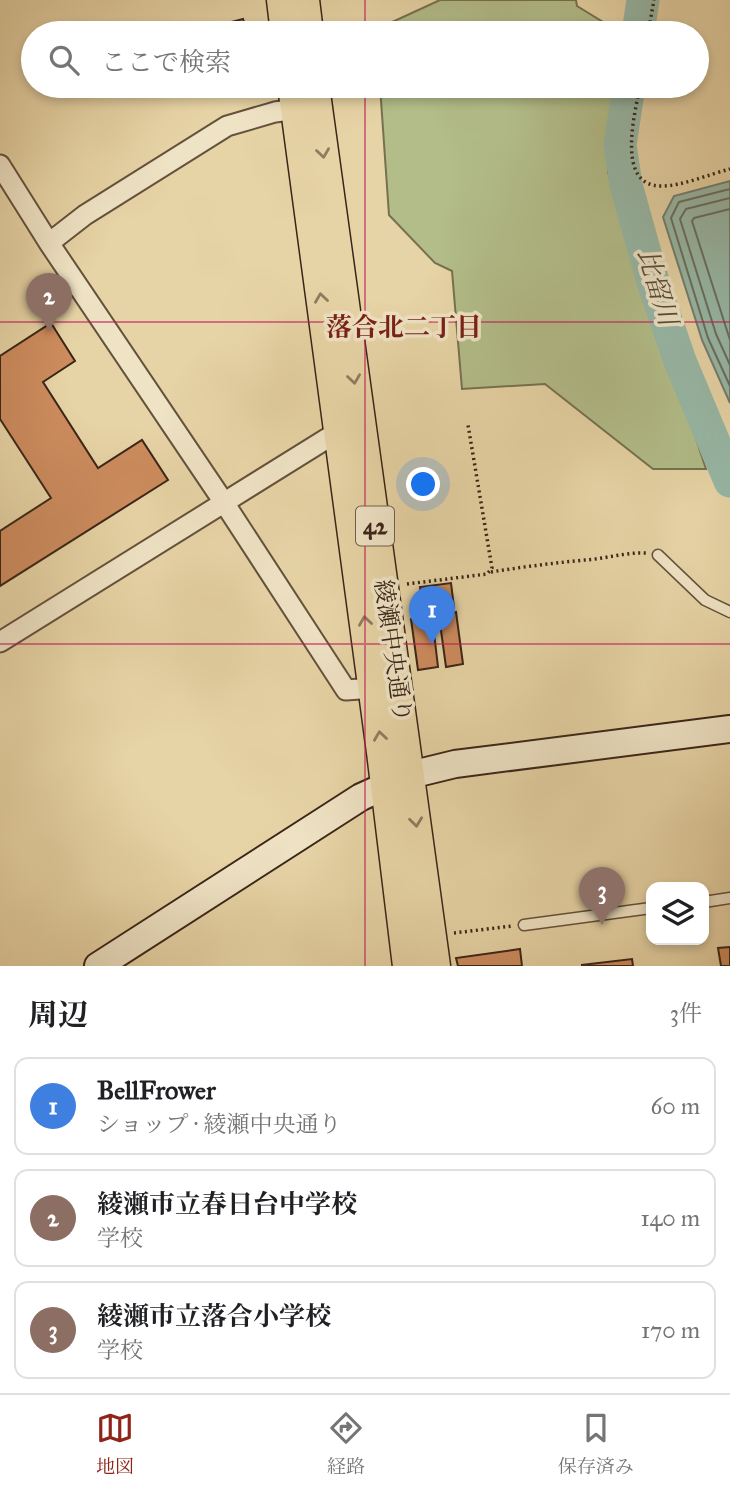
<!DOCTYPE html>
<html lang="ja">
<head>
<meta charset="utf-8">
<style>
	body { margin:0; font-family:"IM FELL Great Primer","Noto Serif JP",serif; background:#f2f2f2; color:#202124 }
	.controls { position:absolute; right:21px; bottom:21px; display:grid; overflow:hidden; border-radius:14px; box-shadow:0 4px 10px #0003 }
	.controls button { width:63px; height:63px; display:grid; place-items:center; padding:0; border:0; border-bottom:2px solid #e0e0e0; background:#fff; color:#202124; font:35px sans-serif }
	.you { position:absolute; left:424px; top:485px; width:24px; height:24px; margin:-18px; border:5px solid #fff; border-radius:50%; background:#1a73e8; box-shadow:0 0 0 10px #1a73e833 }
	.badge { display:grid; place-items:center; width:46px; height:46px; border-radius:50%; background:#8f2418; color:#fff; font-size:23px; font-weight:700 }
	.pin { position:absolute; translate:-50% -58px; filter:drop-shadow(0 2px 4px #0008) }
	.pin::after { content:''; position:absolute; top:37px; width:24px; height:21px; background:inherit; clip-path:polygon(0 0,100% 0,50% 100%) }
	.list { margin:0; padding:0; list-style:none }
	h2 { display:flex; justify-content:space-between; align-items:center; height:91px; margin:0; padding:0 28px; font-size:30px }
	h2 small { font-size:23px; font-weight:400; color:#757577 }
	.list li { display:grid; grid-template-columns:46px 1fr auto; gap:21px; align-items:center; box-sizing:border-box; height:98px; margin:0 14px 14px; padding:0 14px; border:2px solid #e0e0e0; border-radius:14px }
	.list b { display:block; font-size:26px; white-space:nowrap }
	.list p { margin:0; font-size:23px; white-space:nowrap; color:#757577 }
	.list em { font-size:23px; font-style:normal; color:#757577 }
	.icon { flex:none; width:38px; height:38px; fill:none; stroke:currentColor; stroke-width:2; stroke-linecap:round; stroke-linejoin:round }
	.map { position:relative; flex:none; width:730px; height:966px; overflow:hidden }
	.search { position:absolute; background:#fff; box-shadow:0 4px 10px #0003; left:21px; right:21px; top:21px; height:77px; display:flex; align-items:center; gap:18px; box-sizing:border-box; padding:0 24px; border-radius:38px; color:#757577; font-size:26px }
	.sheet { height:427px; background:#fff }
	nav { display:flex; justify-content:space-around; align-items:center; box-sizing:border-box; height:98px; border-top:2px solid #e0e0e0; background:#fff; font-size:19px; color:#757577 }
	nav a { display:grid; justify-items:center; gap:4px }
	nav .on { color:#8f2418 }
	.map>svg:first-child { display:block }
</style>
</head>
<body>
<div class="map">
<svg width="730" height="966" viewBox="0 0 730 966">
	<rect width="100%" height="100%" fill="#e7d4a6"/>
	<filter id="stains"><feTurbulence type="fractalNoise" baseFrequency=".00286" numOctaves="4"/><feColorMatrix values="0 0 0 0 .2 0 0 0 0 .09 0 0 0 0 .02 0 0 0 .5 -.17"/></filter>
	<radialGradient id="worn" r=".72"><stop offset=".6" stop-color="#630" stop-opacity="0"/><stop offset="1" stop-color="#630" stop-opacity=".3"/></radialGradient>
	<path fill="#b2bd89" stroke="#767150" stroke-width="2" d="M440,0h136l1,6 39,24 -1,3h-238v-4z
		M380,86h233l-5,86 98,297h-53l-108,-85 -83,5 -10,-118 -17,-8 -46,-48z"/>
	<path fill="#97b8a7" stroke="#727d6e" stroke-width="2" d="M730,181v222l-28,-63 -39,-123 11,-21z"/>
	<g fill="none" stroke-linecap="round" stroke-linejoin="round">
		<path stroke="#686e60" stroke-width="2" d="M730,189l-51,13 -8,16 37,120 22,48
			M730,198l-44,11 -6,10 36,115 14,31
			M730,209l-36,9 -2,3 38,119"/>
		<path stroke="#97b8a7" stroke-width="33" d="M638,33l5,-33
			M629,86l-9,59 6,40 28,100 26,76 50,120"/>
	</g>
	<path fill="#cd8c5e" stroke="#3a2518" stroke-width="2" d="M243,19l5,14h-31l-1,-7z
		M51,323l24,38 -32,21 55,86 44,-28 26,40 -168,106v-55l51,-33 -51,-79v-63z
		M451,583l3,24 -31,3 -3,-23z
		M456,612l7,52 -17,3 -7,-51z
		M432,616l6,51 -20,3 -7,-51z
		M730,947v19h-9l-3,-18z
		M520,949l2,17h-64l-2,-8z
		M632,959l1,7h-51v-1z"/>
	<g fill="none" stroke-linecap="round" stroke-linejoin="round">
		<g stroke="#65513c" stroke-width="13">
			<path id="lane" d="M658,555l47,45 25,12
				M704,902l26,-4
				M524,925l127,-17"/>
		</g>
		<g stroke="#65513c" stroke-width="23">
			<path id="street" d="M0,165l49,78 174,258 123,189 28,-2
				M49,243l36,-28 142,-89 48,-14 21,-3
				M0,642l339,-211"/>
		</g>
		<g stroke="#3a2518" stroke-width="30">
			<path id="secondary" d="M98,966l263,-169 49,-22 45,-11 275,-35"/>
		</g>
		<g stroke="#3a2518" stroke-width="33">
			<path id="primary" d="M282,0l4,33
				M304,0l4,33
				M293,86l89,666 26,214
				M314,86l121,880"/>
		</g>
		<path stroke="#3a2518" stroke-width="3.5" stroke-dasharray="2 3.5" stroke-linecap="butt" d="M648,33l6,-33
			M640,86c-5,27 -25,101 22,100 20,0 48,-12 68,-17
			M491,572c31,-5 62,-9 94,-12 20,-1 40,-8 61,-7
			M407,584l80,-10 5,-6 -24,-143
			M454,933l58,-7"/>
		<use href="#lane" stroke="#efe3c5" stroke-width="10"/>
		<use href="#street" stroke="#efe3c5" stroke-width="19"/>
		<use href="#secondary" stroke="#efe3c5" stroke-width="26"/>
		<use href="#primary" stroke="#e7d4a6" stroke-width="30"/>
	</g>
	<defs><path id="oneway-chevron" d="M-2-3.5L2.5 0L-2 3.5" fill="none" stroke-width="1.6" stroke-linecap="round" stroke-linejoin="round" transform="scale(1.75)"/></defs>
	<g stroke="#907c5f">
		<use href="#oneway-chevron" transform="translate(323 153) rotate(82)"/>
		<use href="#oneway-chevron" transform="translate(321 298) rotate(-98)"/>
		<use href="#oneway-chevron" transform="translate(354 379) rotate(82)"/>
		<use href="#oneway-chevron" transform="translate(365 621) rotate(-98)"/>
		<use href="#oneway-chevron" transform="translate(380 736) rotate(-98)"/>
		<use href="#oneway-chevron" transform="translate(416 822) rotate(83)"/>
	</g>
	<path fill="none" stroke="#c2185b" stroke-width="2" stroke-opacity="0.55" d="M365,0v33M365,86v880M0,322h730M0,644h730"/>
	<g text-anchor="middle" stroke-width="7" stroke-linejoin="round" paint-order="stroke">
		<rect fill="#efe3c5" stroke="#705e4c" stroke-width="2" x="356" y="506.5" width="38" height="39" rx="5"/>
		<g font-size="23" font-weight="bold" fill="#3a2518">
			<text x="375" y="534">42</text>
		</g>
		<g font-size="24" fill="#3a2518" stroke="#efe3c5">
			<text transform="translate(393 651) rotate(82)" y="8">綾瀬中央通り</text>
		</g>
		<g font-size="26" font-style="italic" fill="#514a3c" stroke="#efe3c5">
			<text transform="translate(658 287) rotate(73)" y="9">比留川</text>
		</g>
		<g font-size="26" font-weight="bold" fill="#7a1f14" stroke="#efe3c5">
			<text x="404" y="336">落合北二丁目</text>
		</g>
	</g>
	<rect width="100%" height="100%" filter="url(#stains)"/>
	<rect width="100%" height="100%" fill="url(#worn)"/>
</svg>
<div class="controls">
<button><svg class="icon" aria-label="layers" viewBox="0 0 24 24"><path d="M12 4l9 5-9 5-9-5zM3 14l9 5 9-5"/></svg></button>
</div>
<div class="you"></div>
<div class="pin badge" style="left:432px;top:644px;background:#3f7fe0">1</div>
<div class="pin badge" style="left:49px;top:331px;background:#8d6e63">2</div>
<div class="pin badge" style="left:602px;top:925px;background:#8d6e63">3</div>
<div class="search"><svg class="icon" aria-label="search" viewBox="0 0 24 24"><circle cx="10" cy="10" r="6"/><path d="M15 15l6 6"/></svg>ここで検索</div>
</div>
<section class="sheet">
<h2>周辺<small>3件</small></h2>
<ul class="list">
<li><span class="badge" style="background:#3f7fe0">1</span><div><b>BellFrower</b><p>ショップ · 綾瀬中央通り</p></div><em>60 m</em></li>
<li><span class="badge" style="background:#8d6e63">2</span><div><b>綾瀬市立春日台中学校</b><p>学校</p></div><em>140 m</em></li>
<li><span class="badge" style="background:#8d6e63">3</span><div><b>綾瀬市立落合小学校</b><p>学校</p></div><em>170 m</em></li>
</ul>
</section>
<nav>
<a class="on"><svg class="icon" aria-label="map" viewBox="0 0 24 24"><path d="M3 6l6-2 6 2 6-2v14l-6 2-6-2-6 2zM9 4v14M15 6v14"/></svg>地図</a>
<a><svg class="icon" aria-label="directions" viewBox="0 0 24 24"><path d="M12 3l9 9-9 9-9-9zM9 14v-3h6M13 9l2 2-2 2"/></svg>経路</a>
<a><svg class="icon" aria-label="saved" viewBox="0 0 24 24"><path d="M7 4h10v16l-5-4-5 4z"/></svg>保存済み</a>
</nav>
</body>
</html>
